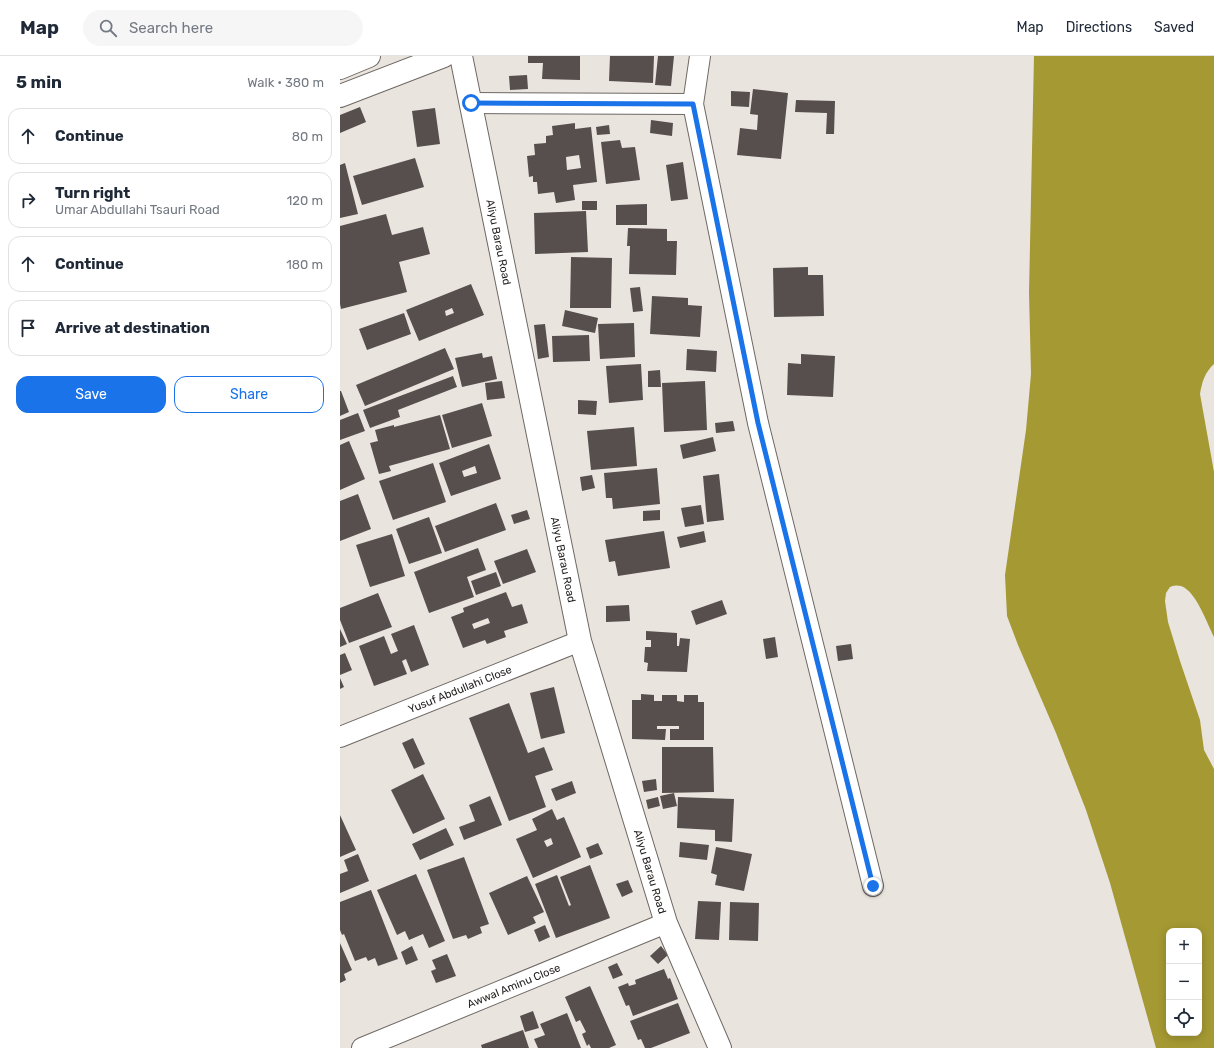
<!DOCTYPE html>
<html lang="en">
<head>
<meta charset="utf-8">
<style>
	body { margin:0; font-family:Rubik,sans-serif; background:#f6f6f7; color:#1f2937 }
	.controls { position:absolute; right:12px; bottom:12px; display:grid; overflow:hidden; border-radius:8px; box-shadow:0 2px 10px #0003 }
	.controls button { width:36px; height:36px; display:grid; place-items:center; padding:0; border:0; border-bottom:1px solid #e0e1e3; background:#fff; color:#1f2937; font:20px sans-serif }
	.stop { position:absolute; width:12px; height:12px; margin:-9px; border:3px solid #1a73e8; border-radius:50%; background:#fff }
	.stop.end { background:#1a73e8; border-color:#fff; box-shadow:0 1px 4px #0008 }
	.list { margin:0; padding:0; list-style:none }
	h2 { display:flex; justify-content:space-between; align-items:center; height:52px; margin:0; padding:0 16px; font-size:17px }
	h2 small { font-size:13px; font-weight:400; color:#747a83 }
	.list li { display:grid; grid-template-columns:26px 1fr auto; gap:12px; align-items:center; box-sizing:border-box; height:56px; margin:0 8px 8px; padding:0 8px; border:1px solid #e0e1e3; border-radius:12px }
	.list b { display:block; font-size:15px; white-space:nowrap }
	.list p { margin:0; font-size:13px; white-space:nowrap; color:#747a83 }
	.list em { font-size:13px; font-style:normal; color:#747a83 }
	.actions { display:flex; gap:8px; padding:12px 16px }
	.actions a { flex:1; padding:9px 0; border:1px solid #1a73e8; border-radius:12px; text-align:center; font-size:14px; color:#1a73e8 }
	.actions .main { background:#1a73e8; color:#fff }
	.icon { flex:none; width:22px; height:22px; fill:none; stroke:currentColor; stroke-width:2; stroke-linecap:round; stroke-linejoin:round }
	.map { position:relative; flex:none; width:874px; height:992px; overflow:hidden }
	header { display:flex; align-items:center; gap:24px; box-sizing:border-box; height:56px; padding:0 20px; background:#fff; border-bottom:1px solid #e0e1e3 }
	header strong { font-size:19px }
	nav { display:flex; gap:22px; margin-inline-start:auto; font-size:14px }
	.search { width:280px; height:36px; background:#f6f6f7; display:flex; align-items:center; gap:10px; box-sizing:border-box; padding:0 14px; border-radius:22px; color:#747a83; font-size:15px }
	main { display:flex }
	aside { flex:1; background:#fff }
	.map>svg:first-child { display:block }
</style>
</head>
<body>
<header>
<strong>Map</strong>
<div class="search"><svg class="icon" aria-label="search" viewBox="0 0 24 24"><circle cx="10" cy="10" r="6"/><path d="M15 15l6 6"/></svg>Search here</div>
<nav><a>Map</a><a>Directions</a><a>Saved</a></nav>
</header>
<main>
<aside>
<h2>5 min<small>Walk · 380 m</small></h2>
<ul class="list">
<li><svg class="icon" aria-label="ahead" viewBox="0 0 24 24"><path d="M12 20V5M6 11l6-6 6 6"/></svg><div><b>Continue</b></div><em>80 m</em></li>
<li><svg class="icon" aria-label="right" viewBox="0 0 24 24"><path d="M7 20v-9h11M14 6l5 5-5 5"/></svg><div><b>Turn right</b><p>Umar Abdullahi Tsauri Road</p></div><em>120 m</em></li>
<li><svg class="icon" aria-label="ahead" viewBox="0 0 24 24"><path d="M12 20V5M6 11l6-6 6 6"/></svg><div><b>Continue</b></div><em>180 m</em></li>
<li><svg class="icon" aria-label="arrive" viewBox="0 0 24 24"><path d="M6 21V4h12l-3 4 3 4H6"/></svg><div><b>Arrive at destination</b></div></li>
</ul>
<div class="actions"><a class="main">Save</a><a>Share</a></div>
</aside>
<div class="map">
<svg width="874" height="992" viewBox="0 0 874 992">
	<rect width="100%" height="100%" fill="#eae4df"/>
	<path fill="#a59933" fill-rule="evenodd" d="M694,0h180v308c-9,8 -12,18 -14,30l14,78v165c-7,-14 -16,-40 -29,-49 -5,-3 -10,-3 -15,-1l-4,6 -1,8 3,21 12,39 20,59 4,30 10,19v279h-58l-46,-165 -24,-73 -30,-77 -38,-88 -11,-29 -2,-41 21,-145 5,-56 -2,-81zM829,875h30v102h-30z"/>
	<path fill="#564f4d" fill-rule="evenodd" d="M188,0h52v24l-38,-1 1,-16h-15z
		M270,0h44l-1,27 -44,-2z
		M318,0h16l-3,30 -16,-1z
		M187,19l1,14 -18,1 -1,-14z
		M413,33l35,4 -7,66 -44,-4 3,-27 17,2 1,-15 -8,-1z
		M391,35l19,1 -1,15 -18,-1z
		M456,44l39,1 -1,33h-8l1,-21 -32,-1z
		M20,51l6,15 -26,11v-18z
		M95,52l5,36 -23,3 -5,-36z
		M311,64l22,3 -1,13 -22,-3z
		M235,67v6l16,-2 6,55 -24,3 2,15 -19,3 -2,-11 -16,2 -1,-12h-4v-6l-4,1 -2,-21 8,-1 -1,-11 12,-1v-7l7,-1 -1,-9zM239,99l2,13 -14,2 -1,-13z
		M269,69l1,9 -13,1 -1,-8z
		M280,84l2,8 13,-1 5,33 -34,4 -5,-42z
		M75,102l9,29 -62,18 -9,-29z
		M343,106l5,37 -17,2 -5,-36z
		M5,107l13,51 -18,4v-53z
		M242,145h15v9h-15z
		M307,148v21h-31v-20z
		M246,155l2,41 -53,2 -1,-41z
		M46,158l6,21 31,-8 7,27 -31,8 8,30 -66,17 -1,-5v-78z
		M288,172l39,1v12h10l-1,34 -47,-1 1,-28h-3z
		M231,201l41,1 -1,50h-41z
		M468,211v8h15l1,41 -50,1 -1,-49z
		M131,228l13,31 -65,26 -13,-31zM112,252l2,5 -8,3 -1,-5z
		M300,231l3,24 -10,1 -3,-24z
		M312,240l36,2v7l14,1 -2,31 -50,-3z
		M225,254l33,8 -3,15 -33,-7z
		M64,257l7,21 -44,16 -8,-21z
		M294,267l1,34 -35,2 -2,-35z
		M205,268l4,33 -11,2 -4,-34z
		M249,279l1,26 -37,1 -1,-26z
		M105,292l9,21 -89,37 -9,-21z
		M347,293l30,2 -1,21 -30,-2z
		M142,297l1,5 9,-2 5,23 -35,8 -7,-29z
		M461,298l34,2 -2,41 -46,-2 1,-32 13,1z
		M301,308l2,36 -34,3 -3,-37z
		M320,314l1,17h-13v-16z
		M113,320l4,11 -59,23 2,7 -30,11 -7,-18z
		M162,325l3,17 -18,2 -2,-17z
		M365,325l2,49 -43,2 -2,-49z
		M0,335h1l8,21 -9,4z
		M238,344l19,1 -1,14 -18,-1z
		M142,347l10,33 -40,12 -10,-33z
		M18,357l7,18 -25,9v-20z
		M100,359l10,34 -61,17 2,5 -12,3 -9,-31 8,-2 -3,-11 19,-5v2z
		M393,365l2,10 -19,2 -1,-10z
		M294,371l3,39 -46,4 -4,-39z
		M373,381l3,14 -33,8 -3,-14z
		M9,385l16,38 -25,11v-45z
		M149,388l12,35 -50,17 -12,-33zM135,410l2,7 -13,4 -2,-6z
		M93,407l13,39 -53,18 -14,-39z
		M317,412l3,36 -47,5 -1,-11h-6l-2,-25z
		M379,418l5,46 -17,2 -4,-46z
		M252,419l3,13 -13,3 -2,-14z
		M18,438l13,35 -31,12v-40z
		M156,447l10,27 -61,22 -10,-26z
		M361,449l3,19 -19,3 -4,-19z
		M187,454l3,9 -16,5 -3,-9z
		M320,454v10l-17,1v-10z
		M89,461l13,36 -33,11 -13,-35z
		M324,475l6,37 -52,8 -3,-15 -6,1 -4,-22z
		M364,475l2,11 -26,6 -3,-11z
		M52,478l13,42 -35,11 -14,-42z
		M138,492l8,22 -19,7 7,20 -45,16 -15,-41z
		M187,493l9,23 -33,12 -9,-23z
		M156,516l5,14 -25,9 -5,-14z
		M166,536l6,15 10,-3 6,19 -24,8 2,6 -19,7 -2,-4 -22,8 -12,-31 13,-5 -1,-4zM148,562l2,5 -16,6 -2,-5z
		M38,537l14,34 -43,16 -9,-23v-12z
		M382,544l5,14 -31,11 -5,-14z
		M289,549l1,16 -24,1v-16z
		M74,569l15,40 -18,7 -5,-13 -4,2 5,13 -33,12 -15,-40 25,-10 7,18 7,-3 -7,-17z
		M0,573l7,15 -7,3z
		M306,575l31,2v13h2l1,-8 10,1 -3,33 -40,-1 1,-8 -4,-1 1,-15h6v-7h-5z
		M435,581l3,20 -12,2 -3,-20z
		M511,588l2,15 -15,2 -2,-15z
		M5,597l7,17 -12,5v-20z
		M0,622l4,9 -4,2z
		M214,631l11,46 -24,6 -11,-46z
		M301,638l13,1v6h8v-6h15v6l7,1v-7h14v7h6v38h-34v-11h9v-3h-22v3h9l-1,11 -33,-1v-39h9z
		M169,647l19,50 16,-6 9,23 -18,6 11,31 -37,14 -40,-103z
		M73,682l12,26 -11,5 -12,-26z
		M322,691h51l1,45 -52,1z
		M83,718l22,45 -32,15 -22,-44z
		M316,723l1,11 -13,2 -2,-11z
		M232,725l4,12 -20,8 -5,-12z
		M334,737l3,13 -14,3 -3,-13z
		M150,740l12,29 -38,15 -5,-13 16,-6 -6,-16z
		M318,741l2,9 -12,3 -2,-9z
		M338,741l56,2 -2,43 -17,-1v-11l-38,-2z
		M212,753l5,11 7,-3 17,40 -48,21 -17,-39 21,-9 -5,-11zM211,782l2,6 -6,3 -3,-6z
		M0,759l16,35 -16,7z
		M106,772l8,17 -34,15 -8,-16z
		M340,786l29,3 -2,15 -28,-3z
		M258,787l5,11 -13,5 -4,-11z
		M376,791l36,7 -8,37 -29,-6 2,-10 -6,-2z
		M18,798l11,27 -29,12v-19l8,-3 -4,-11z
		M124,801l25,67 -9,3 2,6 -14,6 -2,-4 -13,4 -26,-69z
		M250,809l20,53 -54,20 -21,-54 22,-9 12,31 2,-1 -11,-28z
		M76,818l29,67 -16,7 -6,-14 -14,6 -4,-9 -8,4 -20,-45z
		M187,820l17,36 -11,5 3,6 -28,12 -19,-42z
		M288,824l5,12 -11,5 -6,-13z
		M31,834l27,69 -20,7 -3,-8 -7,3 -2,-4 -11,4 -11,-27 -2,1 -2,-5v-28z
		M358,845l23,1 -2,38 -24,-1z
		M390,846l29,1 -1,38 -29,-1z
		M205,869l5,12 -11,5 -5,-12z
		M0,887l12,27 -8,4 2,6 -6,3z
		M72,890l6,14 -12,5 -5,-13z
		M321,890l7,9 -10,9 -8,-8z
		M107,898l9,22 -20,7 -5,-12 5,-2 -4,-9z
		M277,907l6,12 -10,4 -5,-12z
		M324,913l4,10 2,-1 8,21 -45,17 -4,-11 -3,1 -8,-19 10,-4 1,3 7,-2 -1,-4z
		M250,930l26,59 -7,3h-18l-2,-4 -2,2 -5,-12 4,-2 -6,-12 -4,2 -11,-25z
		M338,947l12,30 -39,15h-6l-4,-9 -3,1 -8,-19z
		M193,955l6,17 -14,4 -5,-16z
		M227,957l14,35h-43l-4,-9 11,-4 -5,-11z
		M183,974l6,18h-47l-1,-3z"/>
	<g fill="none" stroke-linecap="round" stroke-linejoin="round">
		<g stroke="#6e6864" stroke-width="22">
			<g id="minor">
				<path d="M360,0l-7,48 65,319 115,463"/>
				<path d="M131,47l222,1"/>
				<path id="s1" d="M0,681l240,-96"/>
				<path id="s2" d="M22,992l304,-125"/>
			</g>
		</g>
		<g stroke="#6e6864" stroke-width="24">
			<g id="tertiary">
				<path id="s3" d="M121,0l119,585 86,282 54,125"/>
				<path d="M0,12l29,-12"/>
				<path d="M0,40l104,-40"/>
			</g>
		</g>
		<use href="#minor" stroke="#fff" stroke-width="20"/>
		<use href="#tertiary" stroke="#fff" stroke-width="22"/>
	</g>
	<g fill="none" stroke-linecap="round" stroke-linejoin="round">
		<path stroke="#1a73e8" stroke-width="5" d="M131,47l222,1 65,319 115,463"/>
	</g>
	<g text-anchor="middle" stroke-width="4" stroke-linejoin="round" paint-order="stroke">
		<g font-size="11" fill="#201d1c" stroke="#f8f1ec">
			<text dy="4" stroke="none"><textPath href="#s3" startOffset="190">Aliyu Barau Road</textPath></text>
			<text dy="4" stroke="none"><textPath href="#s3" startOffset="514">Aliyu Barau Road</textPath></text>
			<text dy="4" stroke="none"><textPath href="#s1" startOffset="129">Yusuf Abdullahi Close</textPath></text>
			<text dy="4" stroke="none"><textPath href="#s3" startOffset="838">Aliyu Barau Road</textPath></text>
			<text dy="4" stroke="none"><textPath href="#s2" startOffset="164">Awwal Aminu Close</textPath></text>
		</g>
	</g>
</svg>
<div class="controls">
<button>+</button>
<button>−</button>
<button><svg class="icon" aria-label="locate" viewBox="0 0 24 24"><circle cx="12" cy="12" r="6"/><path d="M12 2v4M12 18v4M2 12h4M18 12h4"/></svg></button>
</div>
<div class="stop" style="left:131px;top:47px"></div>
<div class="stop end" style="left:533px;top:830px"></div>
</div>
</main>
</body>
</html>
